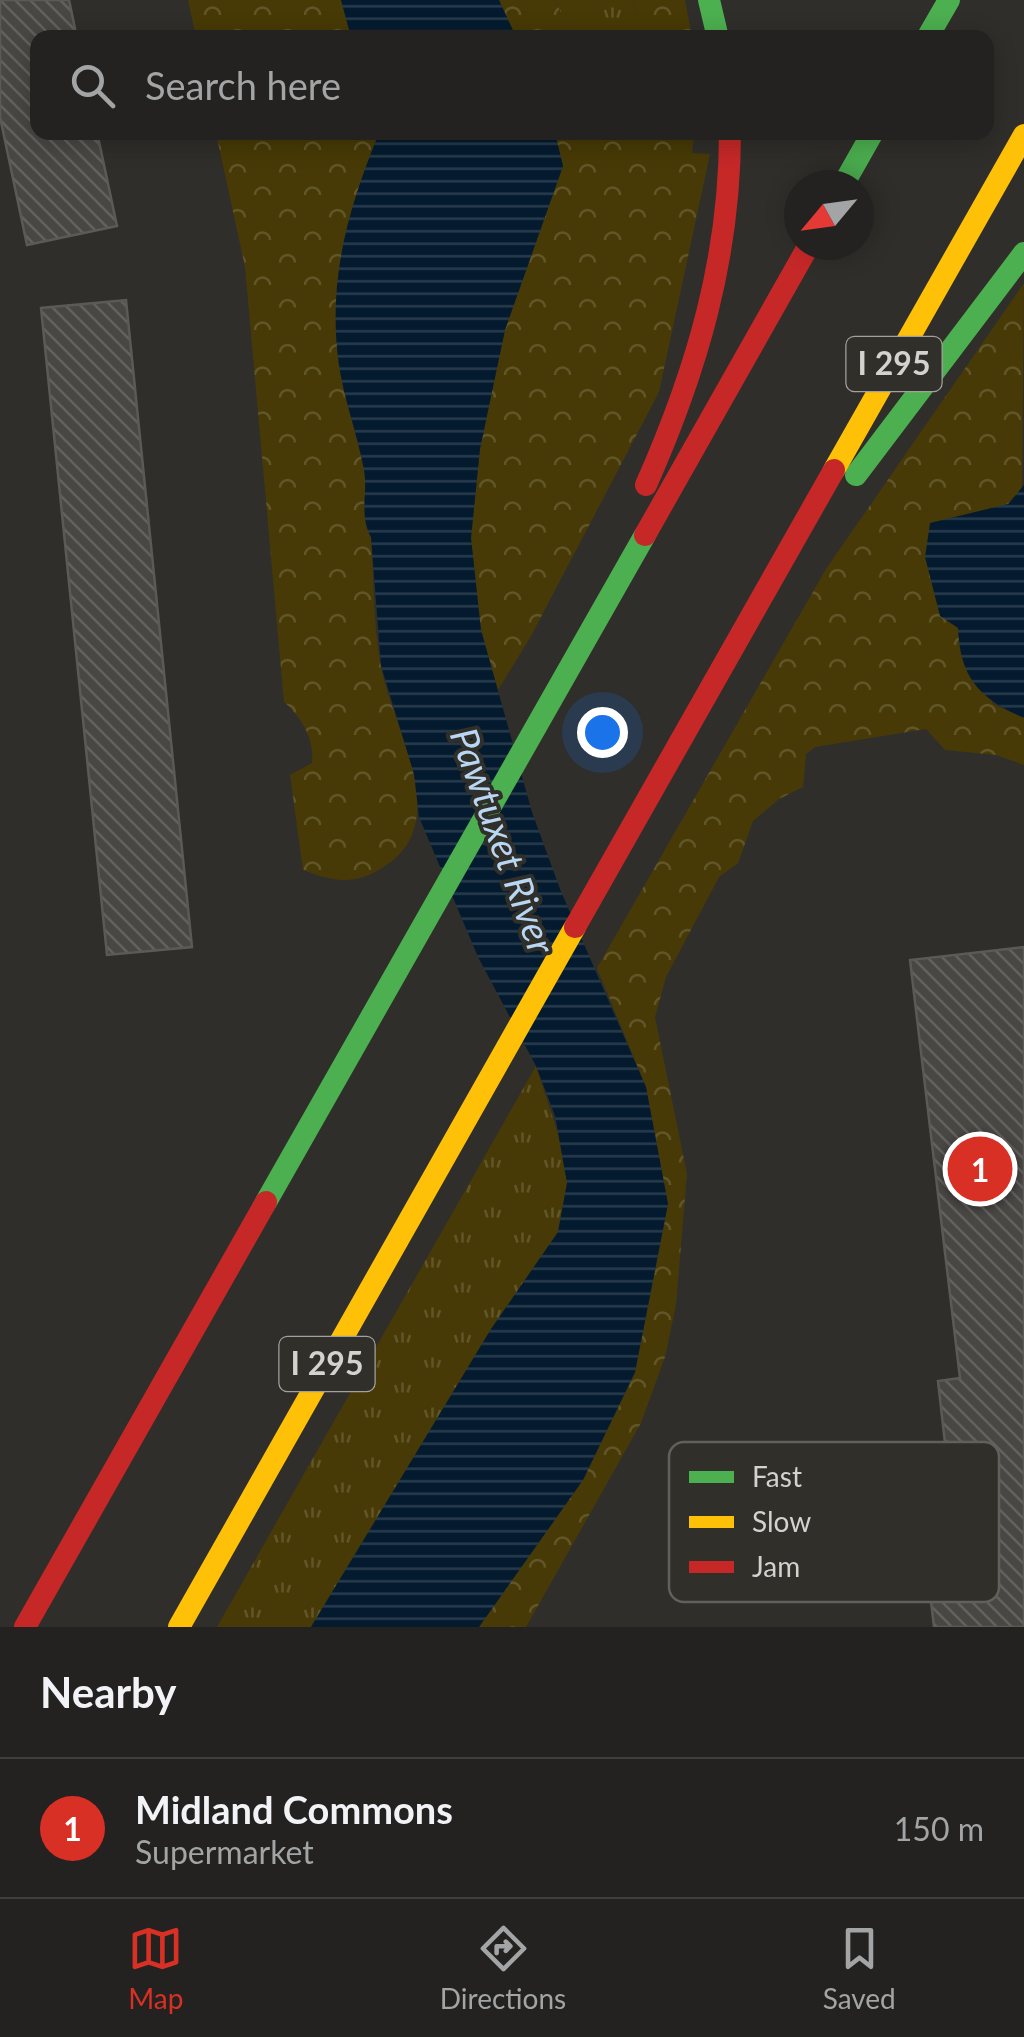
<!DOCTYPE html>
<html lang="en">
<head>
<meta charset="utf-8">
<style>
	body { margin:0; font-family:Lato,sans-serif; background:#2b2a29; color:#f1f3f6 }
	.compass { position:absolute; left:784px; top:170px; width:90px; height:90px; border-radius:50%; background:#232220; box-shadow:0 5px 25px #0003; rotate:241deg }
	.you { position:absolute; left:602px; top:732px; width:35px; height:35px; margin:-25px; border:8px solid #fff; border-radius:50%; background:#1a73e8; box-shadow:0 0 0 15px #1a73e833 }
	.badge { display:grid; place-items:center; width:65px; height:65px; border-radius:50%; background:#d93025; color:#fff; font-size:32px; font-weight:700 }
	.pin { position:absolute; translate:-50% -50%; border:5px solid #fff; box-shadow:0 2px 10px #0006 }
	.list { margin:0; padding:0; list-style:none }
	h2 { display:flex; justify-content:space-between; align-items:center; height:130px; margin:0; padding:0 40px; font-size:42px }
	h2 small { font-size:32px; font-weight:400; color:#a3a4a5 }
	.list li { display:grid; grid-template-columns:65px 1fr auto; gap:30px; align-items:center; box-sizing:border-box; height:140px; padding:0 40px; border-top:2px solid #403f3e }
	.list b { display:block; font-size:38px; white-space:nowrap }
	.list p { margin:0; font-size:32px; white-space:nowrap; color:#a3a4a5 }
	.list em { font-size:32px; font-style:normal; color:#a3a4a5 }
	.icon { flex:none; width:55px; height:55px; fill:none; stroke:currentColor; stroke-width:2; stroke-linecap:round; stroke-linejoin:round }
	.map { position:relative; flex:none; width:1024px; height:1627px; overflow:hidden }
	.search { position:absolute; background:#232220; box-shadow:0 5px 25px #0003; left:30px; right:30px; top:30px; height:110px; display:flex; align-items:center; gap:25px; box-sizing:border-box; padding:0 35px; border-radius:20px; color:#a3a4a5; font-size:38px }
	.sheet { height:270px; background:#232220 }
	nav { display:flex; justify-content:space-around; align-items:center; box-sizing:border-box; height:140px; border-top:2px solid #403f3e; background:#232220; font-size:28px; color:#a3a4a5 }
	nav a { display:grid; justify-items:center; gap:5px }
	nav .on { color:#d93025 }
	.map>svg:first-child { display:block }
</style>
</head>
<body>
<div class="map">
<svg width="1024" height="1627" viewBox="0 0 1024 1627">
	<defs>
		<pattern id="grass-tufts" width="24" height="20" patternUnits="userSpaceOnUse" patternTransform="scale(2.5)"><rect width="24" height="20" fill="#473a06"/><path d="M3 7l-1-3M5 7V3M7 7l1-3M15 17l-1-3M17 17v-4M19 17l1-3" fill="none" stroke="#615629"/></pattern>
		<pattern id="forest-crowns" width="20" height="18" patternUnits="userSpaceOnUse" patternTransform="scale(2.5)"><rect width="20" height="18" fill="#473a06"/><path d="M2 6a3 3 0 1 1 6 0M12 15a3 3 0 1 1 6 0" fill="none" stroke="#615629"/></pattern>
		<pattern id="water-rules" width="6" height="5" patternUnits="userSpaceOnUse" patternTransform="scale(2.5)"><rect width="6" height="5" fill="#041b2f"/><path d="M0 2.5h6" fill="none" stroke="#283b4c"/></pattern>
		<pattern id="building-back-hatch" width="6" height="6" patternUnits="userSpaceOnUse" patternTransform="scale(2.5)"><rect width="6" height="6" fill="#484744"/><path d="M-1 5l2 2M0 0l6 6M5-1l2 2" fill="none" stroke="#62615e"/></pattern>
	</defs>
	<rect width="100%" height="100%" fill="#2f2e2a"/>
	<path fill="url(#grass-tufts)" d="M556,0h76l11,37h-74z
		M536,1066l27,83 4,34 -9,49 -67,97 -180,298h-94z"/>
	<path fill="url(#forest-crowns)" d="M188,0h153l10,37h-155z
		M499,0h57l13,37h-53z
		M632,0h53l7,37h-49z
		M606,132l88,1 -2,20 18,1 -51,238 -128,244 -33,54 -17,-60 -10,-92 9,-89 25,-119 58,-164 -8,-33z
		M216,133h163c-31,76 -51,148 -40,232 5,35 18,69 25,105 4,23 -5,46 7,67 3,42 2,88 10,130 12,64 75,156 1,201 -29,18 -50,13 -79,2l-13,-95 22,-12c3,-24 -11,-46 -28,-61l-39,-435z
		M1024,283l-2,208 -13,13 -79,19 28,105 35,76 31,14v47l-28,-10 -51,-5 -19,-21 -111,18 -9,7 -3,33 -24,12 -26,22 -15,42 -19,14 -53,100 -11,40 32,157 -11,131 -11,52 -24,66 -115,204h-47l104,-147 52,-107 33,-169 -22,-117 -49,-119 229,-399z"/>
	<path fill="url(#water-rules)" d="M341,0h158l17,37h-165z
		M379,133h176l8,33 -58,164 -25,119 -9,89 10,92 51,182 28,77 86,198 22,117 -33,168 -52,108 -104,147h-168l180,-298 67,-97 9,-49 -12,-67 -19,-50 -58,-109 -59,-140 -5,-43 -33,-108 -10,-129c-12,-21 -3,-44 -7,-67 -6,-35 -20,-70 -25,-105 -12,-84 9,-156 40,-232z
		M1024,485v233c-45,-20 -64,-40 -66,-90l-18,-12 -15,-59 5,-34 78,-19z"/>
	<path fill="url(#building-back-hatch)" stroke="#5b5a57" stroke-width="2.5" d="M0,0h69l8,38h-39v94h59l20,94 -90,19 -27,-128z
		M126,300l66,647 -85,8 -66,-647z
		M1024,947v680h-90l-14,-118 32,-4 -14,-124 22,-3 -50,-418z"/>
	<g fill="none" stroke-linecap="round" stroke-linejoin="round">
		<path stroke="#4caf50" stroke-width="22" d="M709,0l9,38
			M927,38l22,-38
			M843,185l30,-53
			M856,475l168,-222
			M266,1202l379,-667"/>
		<path stroke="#ffc107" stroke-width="22" d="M834,470l190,-335
			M179,1627l396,-700"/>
		<path stroke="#c62828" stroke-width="22" d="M646,485c51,-115 84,-227 84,-353
			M645,535l164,-290
			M575,927l259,-457
			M25,1627l241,-425"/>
	</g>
	<g text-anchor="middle" stroke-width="8" stroke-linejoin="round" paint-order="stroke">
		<g fill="#302f29" stroke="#a2a19d" stroke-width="2.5">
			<rect x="846.5" y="337" width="95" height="54" rx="8"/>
			<rect x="279.5" y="1337" width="95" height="54" rx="8"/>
		</g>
		<g font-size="32" font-weight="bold" fill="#d3d2cf">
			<text x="894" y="375">I 295</text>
			<text x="327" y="1375">I 295</text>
		</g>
		<g font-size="38" font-style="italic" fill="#b9d6f3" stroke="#302f29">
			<text transform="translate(502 841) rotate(70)" y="13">Pawtuxet River</text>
		</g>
	</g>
	<rect x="669" y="1442" width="330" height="160" rx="15" fill="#302f29" stroke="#61605b" stroke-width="2.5"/>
	<rect x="689" y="1471" width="45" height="12" fill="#4caf50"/>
	<rect x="689" y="1516" width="45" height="12" fill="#ffc107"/>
	<rect x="689" y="1561" width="45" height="12" fill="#c62828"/>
	<g font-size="28" fill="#d3d2cf">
		<text x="752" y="1487">Fast</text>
		<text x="752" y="1532">Slow</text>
		<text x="752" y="1577">Jam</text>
	</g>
</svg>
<svg class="compass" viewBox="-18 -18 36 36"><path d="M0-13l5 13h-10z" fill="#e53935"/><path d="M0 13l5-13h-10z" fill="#a3a4a5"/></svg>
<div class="you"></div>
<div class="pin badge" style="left:980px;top:1169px">1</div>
<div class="search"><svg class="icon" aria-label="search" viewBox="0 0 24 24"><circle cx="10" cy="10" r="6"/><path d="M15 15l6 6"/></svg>Search here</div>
</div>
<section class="sheet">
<h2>Nearby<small></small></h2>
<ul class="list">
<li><span class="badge">1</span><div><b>Midland Commons</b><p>Supermarket</p></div><em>150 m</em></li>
</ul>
</section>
<nav>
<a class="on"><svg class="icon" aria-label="map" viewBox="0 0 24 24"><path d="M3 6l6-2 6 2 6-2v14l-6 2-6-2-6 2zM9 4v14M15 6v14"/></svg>Map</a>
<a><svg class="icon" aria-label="directions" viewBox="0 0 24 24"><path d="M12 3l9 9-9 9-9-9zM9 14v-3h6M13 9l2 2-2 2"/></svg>Directions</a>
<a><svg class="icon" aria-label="saved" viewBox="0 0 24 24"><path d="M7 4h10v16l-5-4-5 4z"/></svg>Saved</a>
</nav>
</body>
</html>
